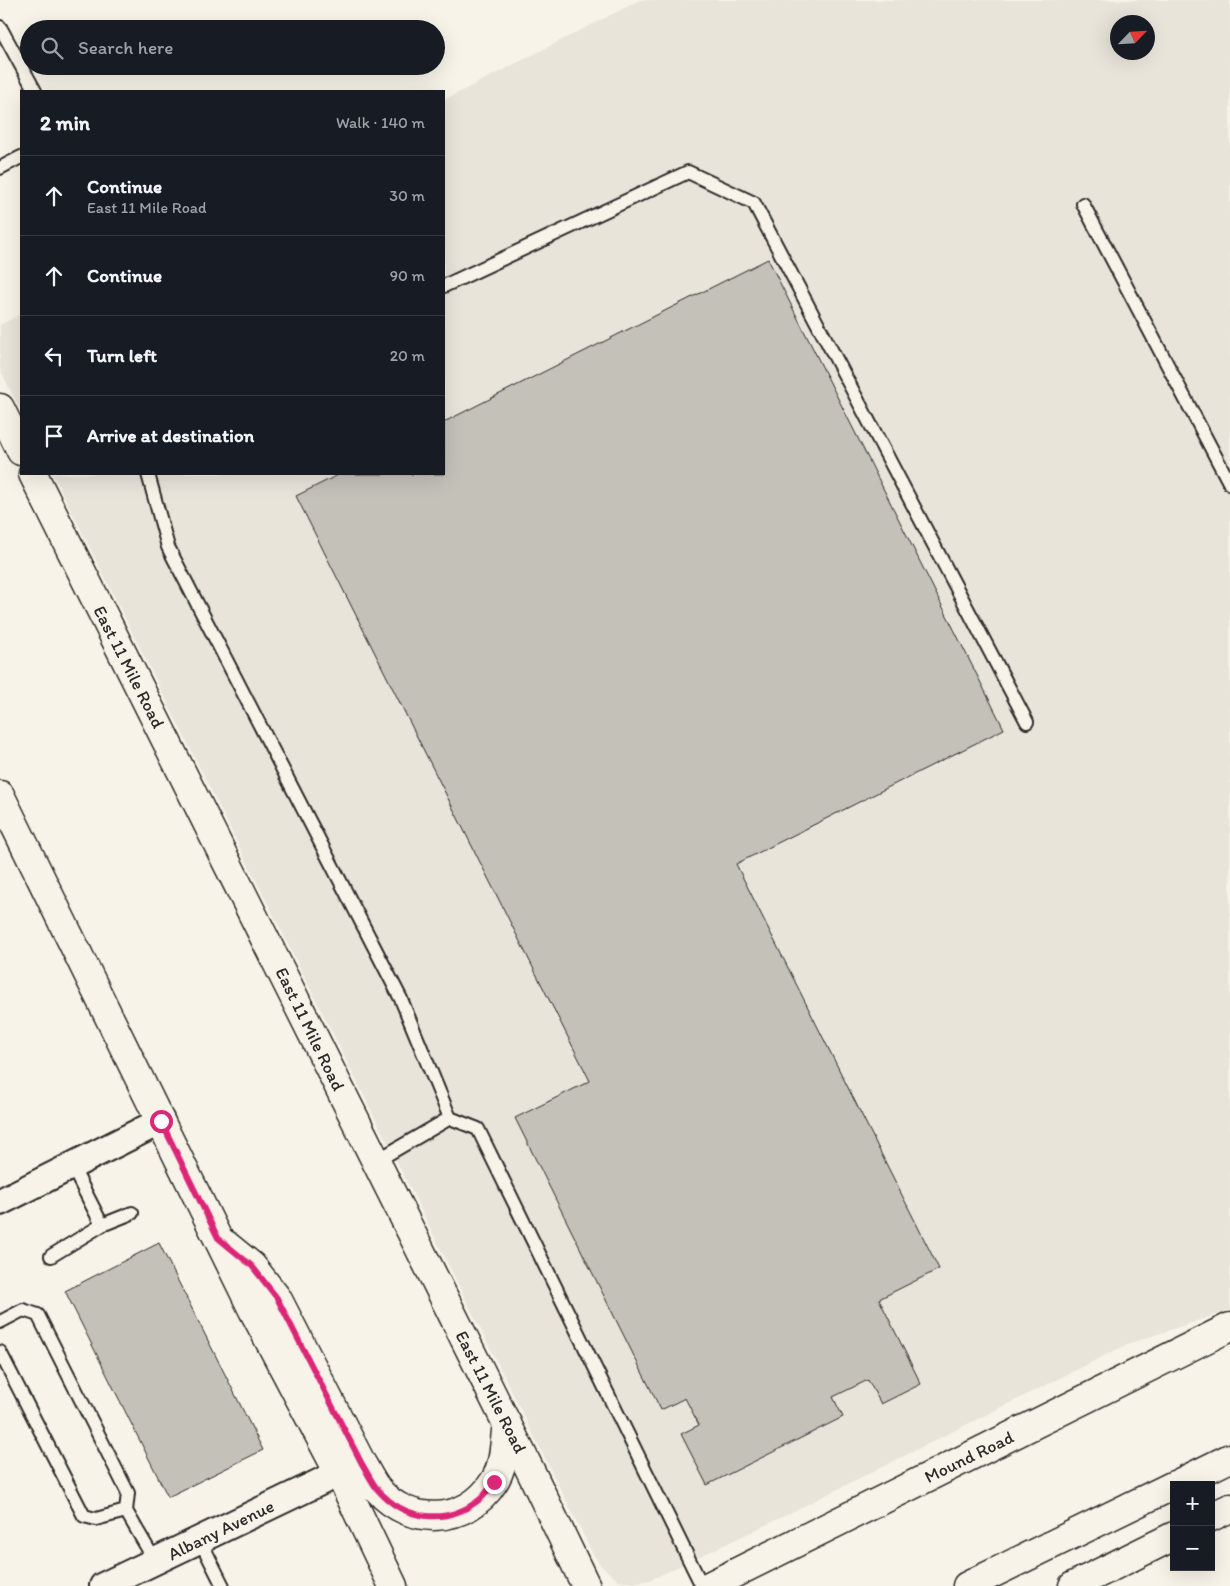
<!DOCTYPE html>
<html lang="en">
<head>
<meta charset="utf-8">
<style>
	body { margin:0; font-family:Itim,sans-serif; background:#20242c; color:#f1f3f6 }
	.controls { position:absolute; right:15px; bottom:15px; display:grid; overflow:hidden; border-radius:0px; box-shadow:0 5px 20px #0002 }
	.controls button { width:45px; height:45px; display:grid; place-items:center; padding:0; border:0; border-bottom:1px solid #363941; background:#171b24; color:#f1f3f6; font:25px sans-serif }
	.compass { position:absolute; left:1110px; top:15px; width:45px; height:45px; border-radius:50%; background:#171b24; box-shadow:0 5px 20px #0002; rotate:65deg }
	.stop { position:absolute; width:15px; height:15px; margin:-11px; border:4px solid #db2777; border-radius:50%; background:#fff }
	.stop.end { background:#db2777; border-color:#fff; box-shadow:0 1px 5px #0008 }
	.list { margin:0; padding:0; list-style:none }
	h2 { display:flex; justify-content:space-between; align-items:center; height:65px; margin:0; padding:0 20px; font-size:21px }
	h2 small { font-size:16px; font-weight:400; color:#9ea1a6 }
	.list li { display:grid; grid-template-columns:32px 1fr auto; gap:15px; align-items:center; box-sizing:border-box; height:80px; padding:0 20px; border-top:1px solid #363941 }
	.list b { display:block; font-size:19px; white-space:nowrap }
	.list p { margin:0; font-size:16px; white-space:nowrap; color:#9ea1a6 }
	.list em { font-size:16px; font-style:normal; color:#9ea1a6 }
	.icon { flex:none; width:28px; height:28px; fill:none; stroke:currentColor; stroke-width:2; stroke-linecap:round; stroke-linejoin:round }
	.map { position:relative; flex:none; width:1230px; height:1586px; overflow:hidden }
	.search { position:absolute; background:#171b24; box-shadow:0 5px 20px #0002; left:20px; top:20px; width:425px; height:55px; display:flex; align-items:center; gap:12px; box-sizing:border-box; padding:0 18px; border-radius:28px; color:#9ea1a6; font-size:19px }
	.panel { position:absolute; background:#171b24; box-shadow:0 5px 20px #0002; left:20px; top:90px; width:425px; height:385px; border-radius:0px }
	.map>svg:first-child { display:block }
</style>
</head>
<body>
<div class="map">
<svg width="1230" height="1586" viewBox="0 0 1230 1586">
	<rect width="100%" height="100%" fill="#f7f3e8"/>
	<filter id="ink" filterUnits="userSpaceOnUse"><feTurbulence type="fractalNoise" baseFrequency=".02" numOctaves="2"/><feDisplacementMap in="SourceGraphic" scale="10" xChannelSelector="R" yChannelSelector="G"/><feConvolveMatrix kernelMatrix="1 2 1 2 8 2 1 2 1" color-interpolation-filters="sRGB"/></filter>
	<g filter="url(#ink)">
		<path fill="#e8e4da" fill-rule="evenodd" d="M640,0h590v1310l-102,34 -354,177 -124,59 -17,3 -15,-3 -17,-14 -9,-14 -539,-1078h391v-374zM1118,22h30v30h-30z
			M21,314v97l-21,-42v-44z"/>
		<path fill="#c4c1b9" stroke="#2b2b2b" d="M768,259l236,470 -268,135 203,405 -60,30 42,85 -40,20 -13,-24 -35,17 10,20 -136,68 -26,-51 18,-9 -14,-27 -24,12 -146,-292 75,-37 -294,-585 44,-22h104v-52z
			M159,1243l104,207 -95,47 -103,-206z"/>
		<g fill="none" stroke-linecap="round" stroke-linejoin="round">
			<g stroke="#2b2b2b" stroke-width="16">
				<path id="lane" d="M0,27l35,64
					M0,168l21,-11
					M1083,204l147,280
					M444,286l244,-114 66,31 273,519
					M148,474l20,73 233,452 49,119 -74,43
					M450,1118l28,11 224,457
					M102,1225l30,-12
					M51,1256l51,-31 -30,-59
					M0,1322l23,-12 15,5 90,178 -2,18 29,50
					M0,1352l84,164 12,3 30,-8
					M200,1540l23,46"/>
			</g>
			<g stroke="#2b2b2b" stroke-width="30">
				<path id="street" d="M0,1202l161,-81
					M103,1586l236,-113"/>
			</g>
			<g stroke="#2b2b2b" stroke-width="31">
				<path id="secondary" d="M0,408l21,43
					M33,474l499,1000 54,112
					M0,795l253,515 86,163 54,113
					M225,1244l27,22 25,32 85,166c5,8 10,19 16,26 32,37 89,34 115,-7 12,-17 11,-40 14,-60
					M1211,1517l19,-9
					M709,1586l521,-259
					M1073,1586l101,-50"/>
			</g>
			<g stroke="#2b2b2b" stroke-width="31">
				<path id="highway" d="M1175,1485l55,-27
					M967,1586l207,-101"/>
			</g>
			<use href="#lane" stroke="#f7f3e8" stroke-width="12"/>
			<use href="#street" stroke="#f7f3e8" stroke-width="26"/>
			<use href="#secondary" stroke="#f7f3e8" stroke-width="28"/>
			<use href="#highway" stroke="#f7f3e8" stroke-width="28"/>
		</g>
	</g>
	<g fill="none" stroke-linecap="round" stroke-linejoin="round" filter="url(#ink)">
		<path stroke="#db2777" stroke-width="6" d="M161,1121l57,117 34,28 25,32 85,166c5,8 10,19 16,26 27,31 69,35 101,10 6,-4 10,-12 15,-18"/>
	</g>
	<g text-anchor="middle" stroke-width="4.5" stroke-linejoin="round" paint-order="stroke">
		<g font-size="18" fill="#2b2b2b" stroke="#f7f3e8">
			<text transform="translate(129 667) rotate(63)" y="6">East 11 Mile Road</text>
			<text transform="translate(310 1029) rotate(64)" y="6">East 11 Mile Road</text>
			<text transform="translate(491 1392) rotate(63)" y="6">East 11 Mile Road</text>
			<text transform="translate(969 1457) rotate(-26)" y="6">Mound Road</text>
			<text transform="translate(221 1530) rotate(-26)" y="6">Albany Avenue</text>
		</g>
	</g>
</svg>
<div class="controls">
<button>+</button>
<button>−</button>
</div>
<svg class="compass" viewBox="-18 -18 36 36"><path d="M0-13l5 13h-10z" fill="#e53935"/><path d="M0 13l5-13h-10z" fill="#9ea1a6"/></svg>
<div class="stop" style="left:161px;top:1121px"></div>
<div class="stop end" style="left:494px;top:1482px"></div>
<div class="search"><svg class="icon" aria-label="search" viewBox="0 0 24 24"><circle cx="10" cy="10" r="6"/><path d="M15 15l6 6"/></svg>Search here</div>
<section class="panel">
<h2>2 min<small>Walk · 140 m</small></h2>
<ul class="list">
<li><svg class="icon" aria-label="ahead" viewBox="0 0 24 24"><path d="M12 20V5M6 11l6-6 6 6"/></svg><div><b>Continue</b><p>East 11 Mile Road</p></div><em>30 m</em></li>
<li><svg class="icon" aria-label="ahead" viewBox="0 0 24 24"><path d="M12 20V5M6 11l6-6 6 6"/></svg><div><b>Continue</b></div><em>90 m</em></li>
<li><svg class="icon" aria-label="left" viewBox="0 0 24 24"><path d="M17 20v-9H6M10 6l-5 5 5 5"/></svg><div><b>Turn left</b></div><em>20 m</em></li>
<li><svg class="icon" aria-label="arrive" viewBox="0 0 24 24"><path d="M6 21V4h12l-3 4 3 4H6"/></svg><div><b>Arrive at destination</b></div></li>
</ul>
</section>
</div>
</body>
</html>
